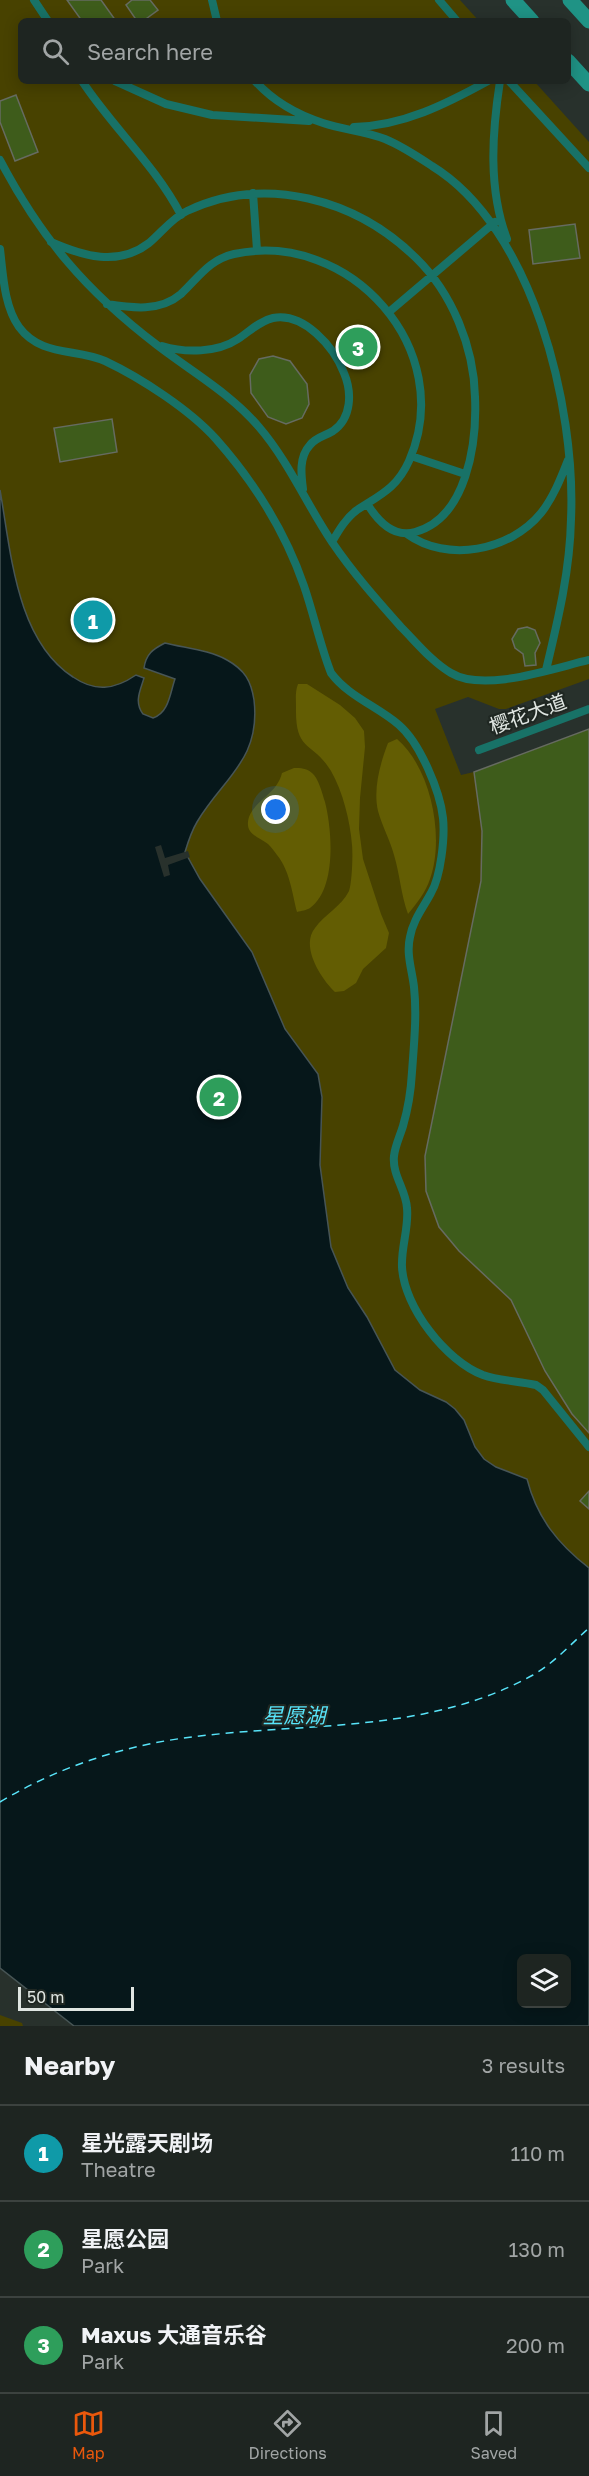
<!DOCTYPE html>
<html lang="en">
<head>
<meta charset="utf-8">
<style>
	body { margin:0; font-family:"Golos Text","Noto Sans SC",sans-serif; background:#2b312e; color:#f1f3f6 }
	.controls { position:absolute; right:18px; bottom:18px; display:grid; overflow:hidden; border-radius:9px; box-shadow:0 3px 15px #0003 }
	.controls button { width:54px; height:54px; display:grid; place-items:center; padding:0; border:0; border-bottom:2px solid #3c423f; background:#1e2521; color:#f1f3f6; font:30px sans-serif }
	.scale { position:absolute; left:18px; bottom:15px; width:116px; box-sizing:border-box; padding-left:6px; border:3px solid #e0e6e2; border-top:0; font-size:16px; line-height:21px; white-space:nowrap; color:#e0e6e2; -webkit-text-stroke:4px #1f2722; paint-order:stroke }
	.you { position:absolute; left:276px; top:810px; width:21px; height:21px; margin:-15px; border:4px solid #fff; border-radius:50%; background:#1a73e8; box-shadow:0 0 0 9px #1a73e833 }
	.badge { display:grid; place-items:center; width:39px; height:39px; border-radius:50%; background:#ea580c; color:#fff; font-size:20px; font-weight:700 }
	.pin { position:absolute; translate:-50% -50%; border:3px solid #fff; box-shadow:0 2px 6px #0006 }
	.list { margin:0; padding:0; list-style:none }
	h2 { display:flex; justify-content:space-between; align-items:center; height:78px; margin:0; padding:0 24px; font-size:26px }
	h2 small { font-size:20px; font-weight:400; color:#a1a5a5 }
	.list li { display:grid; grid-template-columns:39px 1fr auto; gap:18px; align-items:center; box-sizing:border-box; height:96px; padding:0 24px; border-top:2px solid #3c423f }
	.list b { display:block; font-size:22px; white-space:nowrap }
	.list p { margin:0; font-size:20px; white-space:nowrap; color:#a1a5a5 }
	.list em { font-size:20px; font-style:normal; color:#a1a5a5 }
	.icon { flex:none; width:33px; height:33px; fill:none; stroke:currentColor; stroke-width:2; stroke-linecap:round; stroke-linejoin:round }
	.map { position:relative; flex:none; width:589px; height:2026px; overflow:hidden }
	.search { position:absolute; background:#1e2521; box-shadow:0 3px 15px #0003; left:18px; right:18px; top:18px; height:66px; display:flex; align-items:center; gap:15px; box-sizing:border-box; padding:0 21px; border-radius:9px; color:#a1a5a5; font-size:22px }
	.sheet { height:366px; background:#1e2521 }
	nav { display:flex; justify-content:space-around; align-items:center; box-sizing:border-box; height:84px; border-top:2px solid #3c423f; background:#1e2521; font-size:16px; color:#a1a5a5 }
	nav a { display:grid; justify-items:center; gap:3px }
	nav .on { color:#ea580c }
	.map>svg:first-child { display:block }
</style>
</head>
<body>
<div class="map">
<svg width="589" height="2026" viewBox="0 0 589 2026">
	<rect width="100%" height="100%" fill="#28312c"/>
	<path fill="#484200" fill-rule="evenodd" d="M0,0h460l19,21h-458v60h513l55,61v537l-83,30h-7l-31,-12 -33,12 26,66 13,-3 8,59 -1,50 -56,275 1,35 13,36 72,73 34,71 27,43 17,19v593h-515l-74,-58zM522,1958h44v46h-44z
		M0,2015l22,8 1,3h-23z"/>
	<path fill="#635d03" d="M298,684h9l33,21 15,13 9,13 1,16 -5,51 -1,31 4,30 18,55 8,19 -3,15 -23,21 -7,14 -12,8 -9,1c-14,-13 -35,-46 -20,-64 9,-13 27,-22 34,-37 3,-9 4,-36 3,-46 -2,-24 -9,-53 -21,-74 -19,-31 -36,-18 -35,-64 0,-8 -1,-15 2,-23z
		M397,739c34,29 48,98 33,140 -4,13 -14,25 -22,35 -7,-19 -8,-39 -14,-59 -4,-15 -12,-29 -16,-44 -5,-22 2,-47 10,-68z
		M294,768c7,0 12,0 18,5 7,6 10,20 13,29 7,27 12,87 -15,106 -3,2 -9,3 -13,4 -5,-19 -7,-41 -20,-57 -2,-3 -6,-8 -9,-11 -11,-8 -24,-10 -19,-27 6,-17 28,-23 33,-44z"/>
	<path fill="#06171a" stroke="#475556" stroke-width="1.5" fill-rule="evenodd" d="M0,490c11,62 16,150 73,187 22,15 41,13 63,-2l8,3c-4,13 -10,24 -1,36l10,4c16,-5 17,-25 22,-39l-31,-11c2,-14 9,-19 21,-25 19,5 45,7 62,17 18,10 24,21 27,40 7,60 -31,78 -57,122 -6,10 -9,20 -12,30l15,27 52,73 33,77 33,45 4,23 -2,68 11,82 17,41 19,29 28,53 25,20 26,12 9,7 9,11 11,27 9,12 12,8 31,12c10,39 31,65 62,89v458h-515l-74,-58zM522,1958h44v46h-44z"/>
	<path fill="#28312c" d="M161,845l4,13 23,-7 2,6 -22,8 2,10 -6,2 -9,-30z"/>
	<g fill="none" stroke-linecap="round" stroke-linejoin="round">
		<path stroke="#58e4f9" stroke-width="1.5" stroke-dasharray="8 6" stroke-linecap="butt" d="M0,1802c58,-35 125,-57 192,-65 115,-15 235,-3 341,-62 21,-12 38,-31 56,-47"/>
	</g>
	<path fill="#3e5c1b" stroke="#666b61" stroke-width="1.5" d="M67,0h34l15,21h-34z
		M132,0h18l8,10 -15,11h-6l-11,-16z
		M16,95l22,57 -23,9 -15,-39v-21z
		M575,224l5,34 -47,6 -4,-34z
		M273,356l17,5 17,23 2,20 -7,14 -16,6 -18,-7 -17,-24 -1,-18 9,-16z
		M112,419l5,33 -57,10 -6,-34z
		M527,627l8,3 5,13 -5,10 1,12 -11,1 -2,-12 -8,-6 -3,-9 6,-10z
		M589,729v704l-17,-19 -27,-43 -34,-71 -52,-49 -20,-24 -13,-36 -1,-35 56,-275 1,-50 -8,-59z
		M589,1491v18l-9,-8z"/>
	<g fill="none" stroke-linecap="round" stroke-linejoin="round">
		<path stroke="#187267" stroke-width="8" d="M34,0l14,21
			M212,0l5,21
			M439,0l18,21
			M82,81c31,47 73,84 99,134
			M115,81l51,23 46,11 97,6
			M255,81c18,20 43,34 68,42 21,7 42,8 62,16 17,7 32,17 47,27 101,62 144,241 139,353 -1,52 -13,101 -25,151
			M500,81c-8,52 -12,108 7,158
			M509,81l80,87
			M354,127c49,-1 92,-23 134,-46
			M0,160c41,78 86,131 157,185 35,27 73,48 102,82 30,35 48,78 73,115 21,31 45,58 69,85 15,15 31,35 50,46 33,20 103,-5 138,-13
			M253,193l4,57
			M51,242c32,14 67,25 98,1 13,-11 23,-25 38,-32 78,-37 169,-12 229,47 36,35 58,89 59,139 2,46 -8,121 -60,135 -21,6 -37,-11 -47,-27
			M0,249c3,25 4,57 19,78 22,30 57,21 86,34 36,17 85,49 111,78 39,44 69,92 88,147 10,29 16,59 27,87 18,24 46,33 68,52 21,18 41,66 44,93 2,19 -2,58 -12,75 -8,15 -18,27 -21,44 -4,17 2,33 4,50 3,28 0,57 -2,85 -1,18 -4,37 -9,54 -3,10 -8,20 -9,30 -2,19 12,34 13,52 2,20 -6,39 -5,59 2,40 44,94 81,108 17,6 36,6 53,10l7,5 46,57
			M107,304c25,4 53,8 74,-10 17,-16 29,-35 53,-40 116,-25 224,96 175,207 -12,27 -29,34 -52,49 -11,8 -18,20 -25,32
			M389,312l106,-90
			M162,346c23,7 55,7 76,-7 11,-7 21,-18 35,-21 31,-6 61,29 71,55 8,19 8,45 -11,58 -8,5 -17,6 -23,14 -11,12 -9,29 -7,44
			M411,456l54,18
			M407,534c40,29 103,17 134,-21 12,-15 20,-35 27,-53
			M479,750l110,-41"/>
		<path stroke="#1f9385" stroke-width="15" d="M513,0l19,21
			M570,0l19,21
			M568,61l21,23"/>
	</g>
	<g text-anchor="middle" stroke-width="4.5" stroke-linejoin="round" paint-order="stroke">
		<g font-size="20" fill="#e0e6e2" stroke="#1f2722">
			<text transform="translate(528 714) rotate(-20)" y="7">樱花大道</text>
		</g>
		<g font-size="21" font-style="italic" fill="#58e4f9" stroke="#1f2722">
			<text x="294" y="1723">星愿湖</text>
		</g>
	</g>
</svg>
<div class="controls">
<button><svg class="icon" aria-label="layers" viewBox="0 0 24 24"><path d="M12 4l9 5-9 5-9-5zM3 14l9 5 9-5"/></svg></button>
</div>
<div class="scale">50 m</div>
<div class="you"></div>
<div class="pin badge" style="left:93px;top:620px;background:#0f9aa8">1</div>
<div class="pin badge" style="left:219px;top:1097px;background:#2e9e5b">2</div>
<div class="pin badge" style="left:358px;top:347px;background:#2e9e5b">3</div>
<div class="search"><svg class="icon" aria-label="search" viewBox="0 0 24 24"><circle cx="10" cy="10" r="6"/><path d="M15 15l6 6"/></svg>Search here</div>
</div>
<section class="sheet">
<h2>Nearby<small>3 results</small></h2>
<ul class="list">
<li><span class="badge" style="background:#0f9aa8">1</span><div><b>星光露天剧场</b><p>Theatre</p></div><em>110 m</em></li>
<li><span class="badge" style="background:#2e9e5b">2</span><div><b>星愿公园</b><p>Park</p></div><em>130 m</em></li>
<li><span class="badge" style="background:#2e9e5b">3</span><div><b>Maxus 大通音乐谷</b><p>Park</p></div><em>200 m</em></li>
</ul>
</section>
<nav>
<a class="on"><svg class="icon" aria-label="map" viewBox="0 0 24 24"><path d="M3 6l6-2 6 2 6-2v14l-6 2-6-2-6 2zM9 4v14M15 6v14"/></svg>Map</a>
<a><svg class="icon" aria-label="directions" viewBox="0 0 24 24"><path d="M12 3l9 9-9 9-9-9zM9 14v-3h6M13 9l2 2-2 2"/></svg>Directions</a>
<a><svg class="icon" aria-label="saved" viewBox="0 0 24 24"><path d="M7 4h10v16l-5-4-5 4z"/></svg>Saved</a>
</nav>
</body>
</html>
